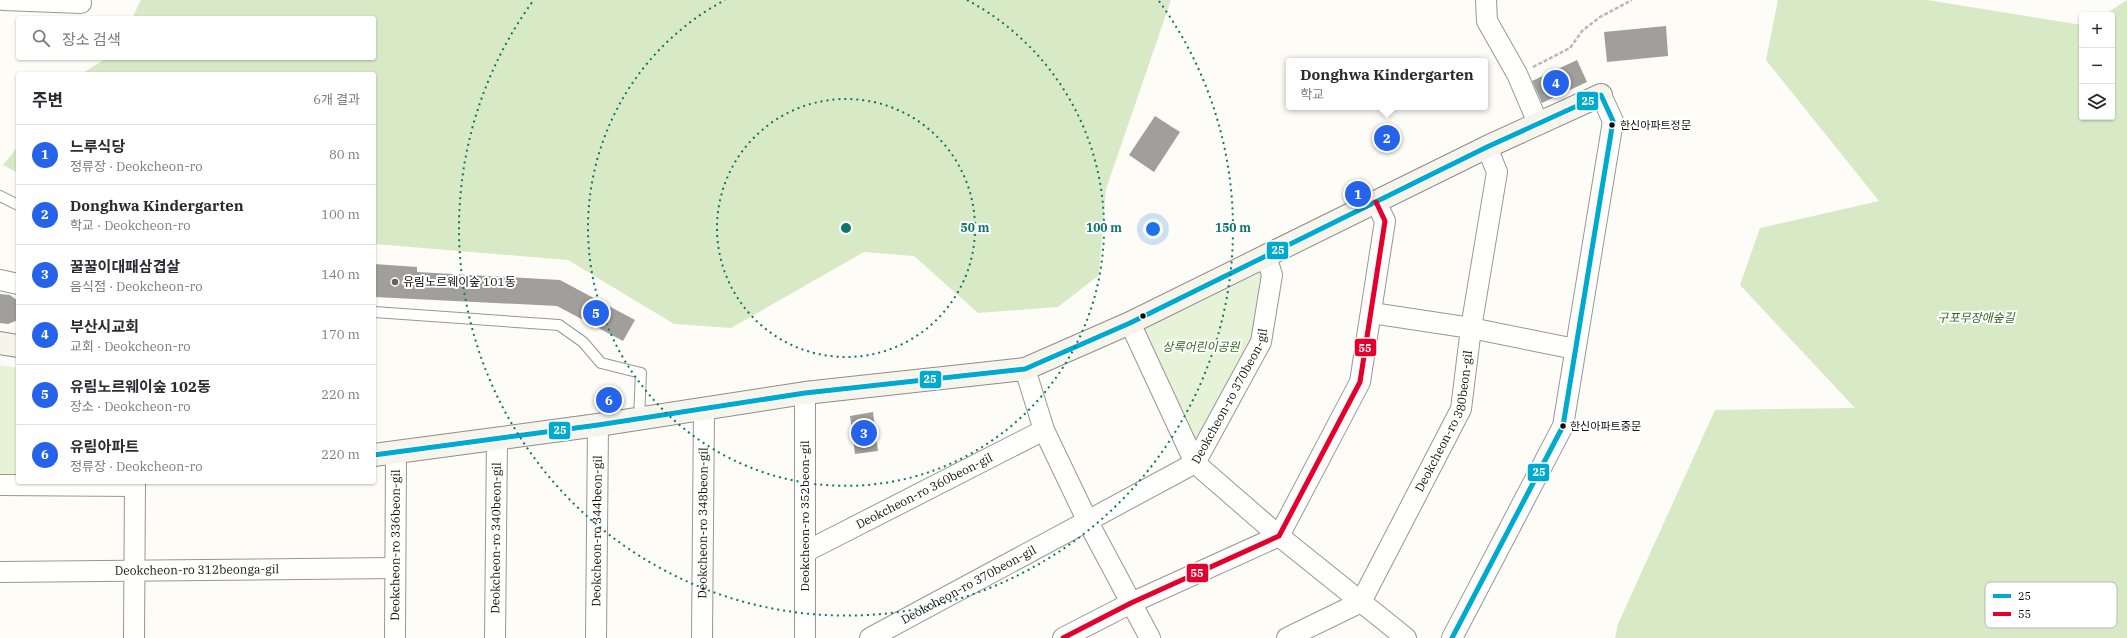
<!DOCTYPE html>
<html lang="ko">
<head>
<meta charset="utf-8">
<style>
	body { margin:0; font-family:"IBM Plex Serif","Noto Sans KR",serif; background:#f2f2f3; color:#2b2b33 }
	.controls { position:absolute; right:12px; top:12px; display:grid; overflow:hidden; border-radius:4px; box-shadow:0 1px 3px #0004 }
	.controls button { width:36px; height:36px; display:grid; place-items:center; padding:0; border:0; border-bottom:1px solid #e1e1e2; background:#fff; color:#2b2b33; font:20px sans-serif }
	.you { position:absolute; left:1153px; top:229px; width:14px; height:14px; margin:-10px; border:3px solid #fff; border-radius:50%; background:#1a73e8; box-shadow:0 0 0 6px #1a73e833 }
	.badge { display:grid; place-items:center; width:26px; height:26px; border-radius:50%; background:#2563eb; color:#fff; font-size:13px; font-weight:700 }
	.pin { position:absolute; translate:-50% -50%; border:2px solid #fff; box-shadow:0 1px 4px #0006 }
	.popup { position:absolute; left:1286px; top:58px; width:202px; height:52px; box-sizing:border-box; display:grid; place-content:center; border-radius:4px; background:#fff; filter:drop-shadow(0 1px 3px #0005); font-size:13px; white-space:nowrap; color:#7c7c81 }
	.popup b { font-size:15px; color:#2b2b33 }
	.popup::after { content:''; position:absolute; left:50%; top:100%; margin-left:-8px; border:8px solid transparent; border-top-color:#fff }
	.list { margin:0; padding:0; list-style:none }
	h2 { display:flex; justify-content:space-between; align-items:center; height:52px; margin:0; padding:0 16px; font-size:17px }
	h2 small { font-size:13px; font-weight:400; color:#7c7c81 }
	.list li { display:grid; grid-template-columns:26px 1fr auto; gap:12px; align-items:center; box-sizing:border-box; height:60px; padding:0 16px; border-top:1px solid #e1e1e2 }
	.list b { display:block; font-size:15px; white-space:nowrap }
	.list p { margin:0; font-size:13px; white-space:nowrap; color:#7c7c81 }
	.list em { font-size:13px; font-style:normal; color:#7c7c81 }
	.icon { flex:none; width:22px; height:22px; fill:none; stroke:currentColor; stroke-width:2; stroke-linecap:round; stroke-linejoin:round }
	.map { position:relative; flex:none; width:2127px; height:638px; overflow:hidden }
	.search { position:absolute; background:#fff; box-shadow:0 1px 3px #0004; left:16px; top:16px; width:360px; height:44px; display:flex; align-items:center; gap:10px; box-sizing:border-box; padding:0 14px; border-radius:4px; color:#7c7c81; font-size:15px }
	.panel { position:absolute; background:#fff; box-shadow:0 1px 3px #0004; left:16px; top:72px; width:360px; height:412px; border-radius:4px }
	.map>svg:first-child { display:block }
</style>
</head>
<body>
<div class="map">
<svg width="2127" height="638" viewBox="0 0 2127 638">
	<rect width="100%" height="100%" fill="#fdfcf7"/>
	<path fill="#e7f3d7" d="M1263,263l-5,79 -61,112 -60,-129z
		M0,365l18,3v113l-18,1z"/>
	<path fill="#d8eac5" d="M141,0h1030l-65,189 -7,86 -41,32 -80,6 -64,-57 -50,-4 -133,76 -57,-4 -106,-64 -194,-16v-170h-293l26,-16h267v-40h-242z
		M1778,0h149l155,25v92h30v-102h-8l23,-15v638h-512l3,-14 97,-214 140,-2 -115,-123 20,-57 119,-27 -113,-141z
		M18,146v27l-15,-8z"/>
	<path fill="#a19f9c" d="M1666,26l2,30 -61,6 -3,-30z
		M1577,60l10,22 -45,21 -10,-22z
		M1155,116l25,16 -26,40 -25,-17z
		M374,264l43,3v5l143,8 75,40 -12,21 -66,-35 -183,-9z
		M0,294l10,1 8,6v19l-10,4 -8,-1z
		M873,412l5,39 -23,3 -5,-38z"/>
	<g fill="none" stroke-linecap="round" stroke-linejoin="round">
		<g stroke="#979795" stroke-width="12">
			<path id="service" d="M0,196l18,9
				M374,312l185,13 24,17 18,21 40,10 -2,45"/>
		</g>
		<g stroke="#979795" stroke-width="22">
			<g id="minor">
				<path d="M3,0l78,3"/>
				<path d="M1486,0l1,21 30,53 21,49"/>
				<path d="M0,280l18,4"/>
				<path d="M1372,313l99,15 104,21"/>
				<path d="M1130,323l65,140 84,73 127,102"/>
				<path d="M1025,369l19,61 44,92 62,116"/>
				<path d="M0,485l134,1"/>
				<path id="s1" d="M805,552l239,-122"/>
				<path id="s2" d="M0,572l395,-4"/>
				<path d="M134,638l1,-156"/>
				<path id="s3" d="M395,638l1,-185"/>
				<path id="s4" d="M495,638l2,-200"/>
				<path id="s5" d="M596,638l2,-213"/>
				<path id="s6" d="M702,638l2,-230"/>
				<path d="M805,638v-245"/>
				<path id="s7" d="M870,638l325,-175 66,-121 11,-67 -6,-19"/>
				<path d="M1063,638l68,-35 148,-67 81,-154 25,-161 -9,-19"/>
				<path id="s8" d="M1287,638l74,-36 100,-193 10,-81 26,-156 -10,-25"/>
				<path d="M1452,638l111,-212 50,-305 -12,-26"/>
			</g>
		</g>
		<g stroke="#8e8d8b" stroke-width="24">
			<path id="secondary" d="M0,343l18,3
				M374,455l224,-30 207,-32 220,-24 105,-46 357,-176 114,-52"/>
		</g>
		<path stroke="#b9b9b8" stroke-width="2.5" stroke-dasharray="4 2" stroke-linecap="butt" d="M1533,67l37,-19 12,-17 18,-14 32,-17"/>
		<use href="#service" stroke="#fffffe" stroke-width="10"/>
		<use href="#minor" stroke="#fffffe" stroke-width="20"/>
		<use href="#secondary" stroke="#f6f4eb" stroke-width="22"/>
		<g stroke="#fff" stroke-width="8">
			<path id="bus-1" d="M374,455l224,-30 207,-32 220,-24 105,-46 357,-176 114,-52 12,26 -50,305 -111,212"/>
		</g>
		<g stroke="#fff" stroke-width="8">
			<path id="bus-2" d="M1063,638l68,-35 148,-67 81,-154 25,-161 -9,-19"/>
		</g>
		<use href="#bus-1" stroke="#00a9ce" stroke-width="5"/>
		<use href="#bus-2" stroke="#e4002b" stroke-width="5"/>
	</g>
	<g fill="none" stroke="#0f766e" stroke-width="2" stroke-dasharray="2 4">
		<circle cx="846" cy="228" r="129"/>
		<path d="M967 0A258 258 0 1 1 725 0"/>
		<path d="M1159 1A387 387 0 1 1 533 1"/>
	</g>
	<g fill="#111" stroke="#fff" stroke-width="1.5">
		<circle cx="1612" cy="125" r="3.5"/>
		<circle cx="1143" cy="316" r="3.5"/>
		<circle cx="1563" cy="426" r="3.5"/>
	</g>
	<circle fill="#646362" stroke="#fff" stroke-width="1.5" cx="395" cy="282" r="4"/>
	<g text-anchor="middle" stroke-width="4" stroke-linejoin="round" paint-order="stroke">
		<g font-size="11" fill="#111" stroke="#fff" text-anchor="start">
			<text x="1620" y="129">한신아파트정문</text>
			<text x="1570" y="430">한신아파트중문</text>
		</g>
		<g font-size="12" fill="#111" stroke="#fff" text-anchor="start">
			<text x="403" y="286">유림노르웨이숲 101동</text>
		</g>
		<g font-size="12" font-style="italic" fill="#2f6b1f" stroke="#fff">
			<text x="1976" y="322">구포무장애숲길</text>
			<text x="1201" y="351">상록어린이공원</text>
		</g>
		<g font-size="12" fill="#111" stroke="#fff">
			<text dy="4" stroke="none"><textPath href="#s7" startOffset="445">Deokcheon-ro 370beon-gil</textPath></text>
			<text dy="4" stroke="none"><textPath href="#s8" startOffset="283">Deokcheon-ro 380beon-gil</textPath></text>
			<text dy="4" stroke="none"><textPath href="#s1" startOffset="134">Deokcheon-ro 360beon-gil</textPath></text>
			<text transform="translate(805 516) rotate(-90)" y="4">Deokcheon-ro 352beon-gil</text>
			<text dy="4" stroke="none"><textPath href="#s6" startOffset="115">Deokcheon-ro 348beon-gil</textPath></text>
			<text dy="4" stroke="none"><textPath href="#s5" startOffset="107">Deokcheon-ro 344beon-gil</textPath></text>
			<text dy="4" stroke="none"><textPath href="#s4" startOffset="100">Deokcheon-ro 340beon-gil</textPath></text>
			<text dy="4" stroke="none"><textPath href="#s3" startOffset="93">Deokcheon-ro 336beon-gil</textPath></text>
			<text dy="4" stroke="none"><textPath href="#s2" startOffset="197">Deokcheon-ro 312beonga-gil</textPath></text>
			<text dy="4" stroke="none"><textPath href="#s7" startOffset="112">Deokcheon-ro 370beon-gil</textPath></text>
		</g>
	</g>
	<rect x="1985" y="582" width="132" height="46" rx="6" fill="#fff" stroke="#b8b8b8" stroke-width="1"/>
	<rect x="1993" y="594" width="18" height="4" fill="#00a9ce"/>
	<rect x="1993" y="612" width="18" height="4" fill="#e4002b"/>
	<g font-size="11" fill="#111">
		<text x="2018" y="600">25</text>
		<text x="2018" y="618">55</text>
	</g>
	<circle cx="846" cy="228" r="6" fill="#0f766e" stroke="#fff" stroke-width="2"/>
	<g font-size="12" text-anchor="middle" font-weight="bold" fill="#0f766e" stroke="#fff" stroke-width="4" stroke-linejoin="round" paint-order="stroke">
		<text x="975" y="232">50 m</text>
		<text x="1104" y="232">100 m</text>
		<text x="1233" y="232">150 m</text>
	</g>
	<g stroke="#fff" stroke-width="1.5">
		<rect x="1576" y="91" width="23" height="20" rx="4" fill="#00a9ce"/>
		<rect x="1266" y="241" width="23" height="19" rx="4" fill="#00a9ce"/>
		<rect x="1354" y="338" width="23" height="19" rx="4" fill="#e4002b"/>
		<rect x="919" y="370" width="23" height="19" rx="4" fill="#00a9ce"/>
		<rect x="548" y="421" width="23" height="19" rx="4" fill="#00a9ce"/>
		<rect x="1527" y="463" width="23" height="19" rx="4" fill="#00a9ce"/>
		<rect x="1186" y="563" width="23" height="20" rx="4" fill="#e4002b"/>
	</g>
	<g font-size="11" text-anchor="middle" font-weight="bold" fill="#fff">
		<text x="1588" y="105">25</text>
		<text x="1278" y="254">25</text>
		<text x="1365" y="352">55</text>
		<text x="930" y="383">25</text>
		<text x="560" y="434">25</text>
		<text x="1539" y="476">25</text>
		<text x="1197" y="577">55</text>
	</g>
</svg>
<div class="controls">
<button>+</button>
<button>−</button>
<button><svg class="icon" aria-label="layers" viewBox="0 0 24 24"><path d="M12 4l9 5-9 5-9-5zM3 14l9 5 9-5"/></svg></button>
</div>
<div class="you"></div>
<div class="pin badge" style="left:1358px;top:194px">1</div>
<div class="pin badge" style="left:1387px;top:138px">2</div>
<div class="popup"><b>Donghwa Kindergarten</b>학교</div>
<div class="pin badge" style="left:864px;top:433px">3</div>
<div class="pin badge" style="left:1556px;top:83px">4</div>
<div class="pin badge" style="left:596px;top:313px">5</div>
<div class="pin badge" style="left:609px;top:400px">6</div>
<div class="search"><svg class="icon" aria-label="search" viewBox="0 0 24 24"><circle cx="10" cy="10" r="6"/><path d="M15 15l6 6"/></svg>장소 검색</div>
<section class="panel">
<h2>주변<small>6개 결과</small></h2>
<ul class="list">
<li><span class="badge">1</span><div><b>느루식당</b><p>정류장 · Deokcheon-ro</p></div><em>80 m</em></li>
<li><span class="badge">2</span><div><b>Donghwa Kindergarten</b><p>학교 · Deokcheon-ro</p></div><em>100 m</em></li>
<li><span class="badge">3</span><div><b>꿀꿀이대패삼겹살</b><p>음식점 · Deokcheon-ro</p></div><em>140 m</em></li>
<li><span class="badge">4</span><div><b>부산시교회</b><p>교회 · Deokcheon-ro</p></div><em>170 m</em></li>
<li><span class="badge">5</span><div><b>유림노르웨이숲 102동</b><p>장소 · Deokcheon-ro</p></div><em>220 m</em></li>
<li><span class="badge">6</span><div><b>유림아파트</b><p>정류장 · Deokcheon-ro</p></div><em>220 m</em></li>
</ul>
</section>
</div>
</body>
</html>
